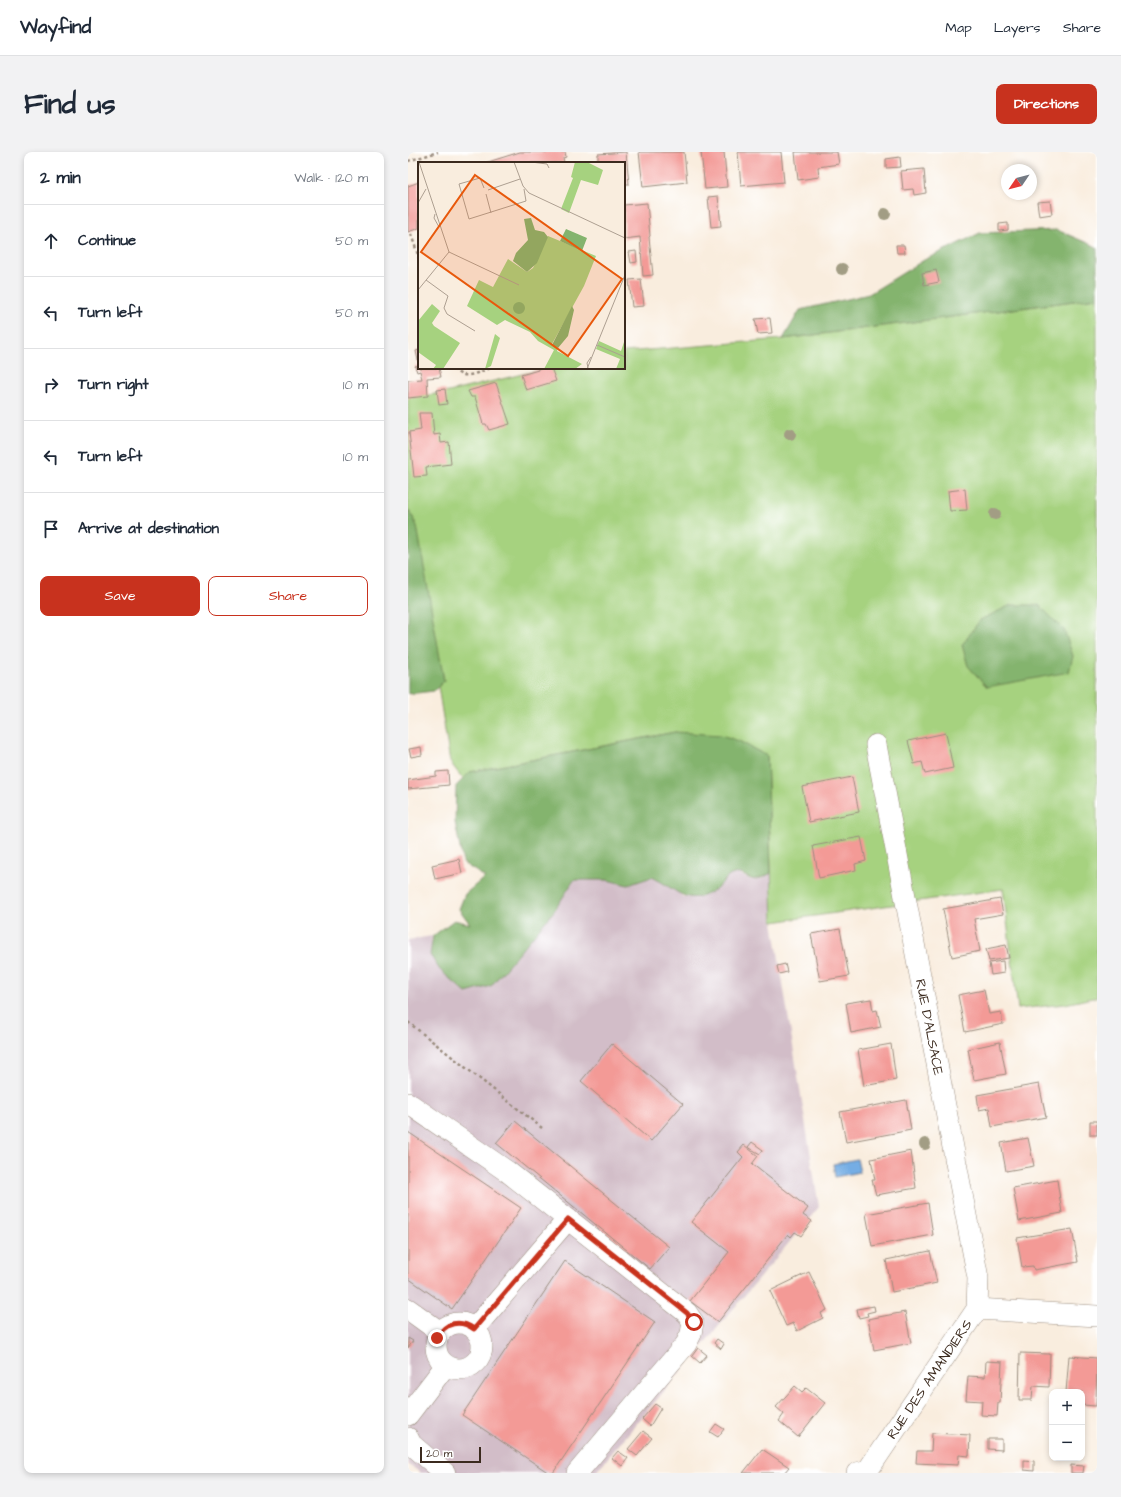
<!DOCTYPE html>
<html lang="en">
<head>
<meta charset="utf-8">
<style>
	body { margin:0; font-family:"Architects Daughter",sans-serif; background:#f2f2f3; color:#1f2937 }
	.controls { position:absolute; right:12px; bottom:12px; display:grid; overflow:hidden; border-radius:8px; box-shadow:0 2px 6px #0003 }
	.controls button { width:36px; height:36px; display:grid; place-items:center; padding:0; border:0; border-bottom:1px solid #e0e1e3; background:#fff; color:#1f2937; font:20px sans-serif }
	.compass { position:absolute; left:593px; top:12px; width:36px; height:36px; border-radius:50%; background:#fff; box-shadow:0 2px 6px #0003; rotate:235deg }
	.scale { position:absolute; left:12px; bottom:10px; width:61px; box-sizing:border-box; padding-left:4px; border:2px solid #3b2a1e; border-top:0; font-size:11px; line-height:14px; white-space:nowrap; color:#3b2a1e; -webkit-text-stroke:3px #fff; paint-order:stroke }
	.stop { position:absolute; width:12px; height:12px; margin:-9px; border:3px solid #c8321e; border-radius:50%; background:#fff }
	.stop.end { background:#c8321e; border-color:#fff; box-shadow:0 1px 4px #0008 }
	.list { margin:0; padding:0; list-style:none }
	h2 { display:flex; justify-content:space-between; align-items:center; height:52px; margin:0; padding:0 16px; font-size:17px }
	h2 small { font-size:13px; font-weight:400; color:#747a83 }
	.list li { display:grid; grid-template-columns:26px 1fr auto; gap:12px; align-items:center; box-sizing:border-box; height:72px; padding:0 16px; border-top:1px solid #e0e1e3 }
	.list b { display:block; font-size:15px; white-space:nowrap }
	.list em { font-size:13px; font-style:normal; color:#747a83 }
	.actions { display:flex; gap:8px; padding:12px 16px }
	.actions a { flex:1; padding:9px 0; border:1px solid #c8321e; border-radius:8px; text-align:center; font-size:14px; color:#c8321e }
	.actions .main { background:#c8321e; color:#fff }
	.icon { flex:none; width:22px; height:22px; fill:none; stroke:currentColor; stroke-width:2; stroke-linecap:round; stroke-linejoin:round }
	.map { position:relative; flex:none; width:689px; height:1321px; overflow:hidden; border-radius:8px }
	header { display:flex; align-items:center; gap:24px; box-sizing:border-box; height:56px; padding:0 20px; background:#fff; border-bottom:1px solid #e0e1e3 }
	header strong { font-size:19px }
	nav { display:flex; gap:22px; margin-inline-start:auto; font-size:14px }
	.intro { display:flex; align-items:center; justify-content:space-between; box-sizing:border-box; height:96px; padding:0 24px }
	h1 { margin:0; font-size:28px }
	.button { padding:10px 18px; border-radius:8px; background:#c8321e; color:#fff; font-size:14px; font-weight:700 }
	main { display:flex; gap:24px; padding:0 24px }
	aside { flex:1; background:#fff; border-radius:8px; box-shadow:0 2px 6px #0003 }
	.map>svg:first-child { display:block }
</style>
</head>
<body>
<header>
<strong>Wayfind</strong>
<nav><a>Map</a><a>Layers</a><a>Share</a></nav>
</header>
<div class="intro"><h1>Find us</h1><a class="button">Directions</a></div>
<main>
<aside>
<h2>2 min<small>Walk · 120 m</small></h2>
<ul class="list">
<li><svg class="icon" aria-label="ahead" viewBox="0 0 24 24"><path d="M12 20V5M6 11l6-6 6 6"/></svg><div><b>Continue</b></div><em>50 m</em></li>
<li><svg class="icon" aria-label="left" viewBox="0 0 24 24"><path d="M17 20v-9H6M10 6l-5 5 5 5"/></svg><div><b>Turn left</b></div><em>50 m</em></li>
<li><svg class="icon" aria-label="right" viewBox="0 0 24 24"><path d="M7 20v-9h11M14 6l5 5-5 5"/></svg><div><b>Turn right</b></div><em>10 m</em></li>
<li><svg class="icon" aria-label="left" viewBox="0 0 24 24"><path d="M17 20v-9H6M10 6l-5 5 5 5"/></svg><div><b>Turn left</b></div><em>10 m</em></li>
<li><svg class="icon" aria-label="arrive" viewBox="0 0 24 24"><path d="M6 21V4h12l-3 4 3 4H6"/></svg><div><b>Arrive at destination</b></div></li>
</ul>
<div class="actions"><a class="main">Save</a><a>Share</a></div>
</aside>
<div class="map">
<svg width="689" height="1321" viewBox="0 0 689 1321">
	<rect width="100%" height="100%" fill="#fff"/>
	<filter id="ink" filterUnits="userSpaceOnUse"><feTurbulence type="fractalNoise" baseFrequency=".025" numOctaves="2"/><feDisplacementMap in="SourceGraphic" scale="8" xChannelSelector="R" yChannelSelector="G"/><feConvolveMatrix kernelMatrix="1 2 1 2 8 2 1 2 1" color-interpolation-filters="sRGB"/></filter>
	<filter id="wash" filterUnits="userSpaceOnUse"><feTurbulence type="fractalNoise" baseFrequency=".012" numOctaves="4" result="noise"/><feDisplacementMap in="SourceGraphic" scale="16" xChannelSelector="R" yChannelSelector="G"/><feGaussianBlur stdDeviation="0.9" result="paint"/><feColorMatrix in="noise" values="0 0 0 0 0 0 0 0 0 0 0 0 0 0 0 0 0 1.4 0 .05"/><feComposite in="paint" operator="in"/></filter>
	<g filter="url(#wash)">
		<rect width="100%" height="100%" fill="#f9edde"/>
		<path fill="#d2bdc8" d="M329,721l14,7 10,-1 10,-6 2,49 46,285 -224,266h-174l-13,-9v-524l24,-4 -2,19 61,31 63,-75 20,-31h33l21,5 24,-8 19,9 12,11 34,-10 11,-12z"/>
		<path fill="#a6d27f" stroke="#707e4e" d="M689,146v699l-32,7 -47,5 -15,-120 -230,33 -6,-166 -14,-7 -78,-17 -205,40 -7,7 -13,-17 -12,-76 6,-6 -34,-169h-2v-113l41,-6 98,-24h77v-16l159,-13z"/>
		<path fill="#84b46e" stroke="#606f46" d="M649,78l40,17v51l-314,41 17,-29 69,-16 55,-34 56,-27z
			M0,359h2l7,15 27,155 -10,10 -26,3z
			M603,453h28l25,25 9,26 -4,16 -82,15 -19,-21 -6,-21 18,-25z
			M267,580l46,3 18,6 28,15 4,117c-25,15 -22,-2 -37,1 -8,2 -10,8 -16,13 -30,23 -39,3 -66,-10l-24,8 -21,-5h-33l-20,31 -63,75 -25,7 -26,-23 -10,-15 3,-19 21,-16 16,4 -11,-15 6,-15 20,-17 -22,-14 -8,-41 1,-36 14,-14z"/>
		<path fill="#75ade4" stroke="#586c81" d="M449,1007l3,13 -25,5 -2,-13z"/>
		<g id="blocks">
			<path fill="#f39a96" d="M112,0h45l1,5 -3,1 1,5h-79z
				M218,0l3,32h-5v-21h-26v-9z
				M231,0h45l3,30 -44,5z
				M293,0h23l3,35 -22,2z
				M330,0h43l3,30 -43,4z
				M387,0h42l2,12 -21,3 1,10 -21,3z
				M492,5l1,10 -15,1v-9z
				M516,17l2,24 -12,2 -1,-6 -10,1 -2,-19z
				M11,30v46l-11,4v-46z
				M310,44l3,30 -10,1 -3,-30z
				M642,49l2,13 -13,2 -2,-14z
				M239,51l3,33 -1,1 4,38 -10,1 -3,-39 -16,2v-34z
				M600,71v7l-9,1v-7z
				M488,93h8l1,8h-8z
				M228,99l1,11 -6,1 -2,-11z
				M528,118l3,12 -15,3 -2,-12z
				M233,127l3,27 -12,1 -3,-27z
				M362,166l2,15 -14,1 -3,-15z
				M11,198v18h20l2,9 -14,1 1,18 -20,2v-18l14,-1 -2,-8 -3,1 -2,-6 4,-1 -3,-14z
				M130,216h13l5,13 -30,9 -5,-15 17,-5z
				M88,231l14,41 -21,6 -3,-6h-3l-8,-27h-4l-3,-6z
				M37,237l2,15 -8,1 -2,-15z
				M11,261h13l2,22 6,-1 1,9 8,-1 2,22 -25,3 1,9 -13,1 -5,-45 12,-2z
				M557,337l2,21 -17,1 -2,-20z
				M538,581l7,35 -28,6 -3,-12 -8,2 -6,-23z
				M13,595l1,8 -11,2 -2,-8z
				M40,619l1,14 -41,4v-9l28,-4v-4z
				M444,625l7,35 -50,10 -7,-35z
				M453,685l5,24 -11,3 1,6 -37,8 -6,-32z
				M51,707l3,14 -27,6 -3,-14z
				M592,747l3,15 -29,5 6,32 -28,6 -9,-48z
				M432,777l9,47 -29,5 -9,-47z
				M598,793l3,13 -20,3 -3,-12z
				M595,809l1,12 -13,2 -2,-12z
				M377,812l2,8 -8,2 -2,-8z
				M576,838l5,24 12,-2 2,12 -38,8 -7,-37z
				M463,847l2,12 4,-1 4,17 -30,6 -5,-30z
				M592,890l6,32 -32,6 -6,-31z
				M204,892l71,60 -32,37 -70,-60z
				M483,892l5,36 -32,6 -6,-36z
				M631,932l7,33 -54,10 -3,-19 -10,2 -2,-15z
				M498,948l5,30 -65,12 -6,-30z
				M107,969l154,126 -19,22 -154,-126z
				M682,969h7v14h-7z
				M0,980l113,76 -69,101 -44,-31z
				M620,986l6,28 -28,5 -5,-28z
				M344,990l11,8 -3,4 -12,-7z
				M336,993l14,11 -6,8 56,44 -5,7 9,6 -11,15 -6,-4 -4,5 -3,-3 -70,88 -28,-21 39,-49 -38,-30 52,-65 -5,-5z
				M503,999l5,37 -40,7 -4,-15h3l-4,-21z
				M649,1028l5,33 -43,8 -6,-33z
				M520,1051l5,32 -61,11 -6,-32z
				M664,1077l6,33 -44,8 -1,-4 -11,1 -5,-29z
				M522,1099l7,32 -45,9 -6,-32z
				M157,1109l90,61 -102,151h-4l-87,-58z
				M401,1120l18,38 -6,3 2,5 -26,13 -4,-8 -7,3 -16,-35z
				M466,1154l1,5 -8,2 1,3 -9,2 -2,-9z
				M497,1160l6,31 -37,7 -6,-31z
				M0,1186l5,3 -5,7z
				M309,1187l7,5 -3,5 -7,-6z
				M290,1196l9,7 -7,8 -8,-7z
				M612,1201l30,1 -1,33 -16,-1 -1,14h-13z
				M661,1204l28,2 -1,48 -14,-1v-13h-16z
				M578,1209l16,1 -2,41h-2l-1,13 -16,-1 1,-14 -16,-1 2,-24 17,1z
				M387,1234l7,6 4,-4 19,15 -27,34 -19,-16 5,-7 -8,-7z
				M247,1252l6,4 -11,18 -8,-7z
				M308,1272l8,5 -6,8 -8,-5z
				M235,1279l9,7 -15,18 -9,-7z
				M524,1281l38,2 -1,21 -10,-1 -1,10 -42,-2 1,-12h14z
				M580,1287h14v11l-14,-1z
				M354,1297l27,18 -5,6h-41z
				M210,1299l10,7 -6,8 -10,-8z
				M616,1308l10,1v10l-10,-1z
				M663,1313l13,1 -1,7h-12z"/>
		</g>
	</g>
	<g filter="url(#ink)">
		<use href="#blocks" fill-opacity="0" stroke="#9a8c7e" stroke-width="1"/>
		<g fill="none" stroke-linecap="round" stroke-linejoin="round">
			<g stroke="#9a8c7e" stroke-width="22">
				<path id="minor" d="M468,593l102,533 -1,31
					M0,951l100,69 179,141 6,9 -2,12 -5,10 -109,129
					M0,1157l32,23
					M569,1157l120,7
					M28 1194a23 23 0 1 1 46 0a23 23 0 1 1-46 0Z
					M66,1177l94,-110
					M0,1263l38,-50
					M0,1286l3,6 34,29
					M449,1321l11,-3 109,-161"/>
			</g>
			<path stroke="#9a8c7e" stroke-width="2.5" stroke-dasharray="3 3" stroke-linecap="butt" d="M0,9l30,-9
				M3,82l8,24
				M46,216c8,14 24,4 37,0
				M0,870l134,106"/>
			<use href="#minor" stroke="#fff" stroke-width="21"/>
		</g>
		<g fill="#a29d84">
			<circle cx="477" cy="62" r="6"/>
			<circle cx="434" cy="117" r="6"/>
			<circle cx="382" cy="282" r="6"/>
			<circle cx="587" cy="362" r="6"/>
			<circle cx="517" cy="992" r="6"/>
		</g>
	</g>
	<g fill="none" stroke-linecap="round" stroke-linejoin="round" filter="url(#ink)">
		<path stroke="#c8321e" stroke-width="5" d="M29,1186c8,-16 23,-19 37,-9l94,-110 119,94 7,9"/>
	</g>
	<g text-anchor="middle" stroke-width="3" stroke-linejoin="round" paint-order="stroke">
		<g font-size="14" fill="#3b2a1e" stroke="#fff">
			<text transform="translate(522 875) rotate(79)" y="5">RUE D'ALSACE</text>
			<text transform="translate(521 1227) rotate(-56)" y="5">RUE DES AMANDIERS</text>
		</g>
	</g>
	<g transform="translate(10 10)">
		<rect width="207" height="207" fill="#f9edde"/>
		<path d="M157,0h12l16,8 -5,15 -17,-5 -12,33 -8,-4 12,-31 -2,-1zM130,74l48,20 -12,30 -32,58 6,4 -1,3 25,13 -7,5h-31l10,-19 -16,-9 -8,-9 -25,-12 -8,5 -30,-19 12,-26 14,7 15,-28 19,13 6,-4zM14,142l8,7 -8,12 2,3 26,17 -17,26h-10l3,-4 -18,-13v-31zM77,172l5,4 -9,28 -6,3zM207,177v30h-9l4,-10 -24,-10 3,-8 22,10z" fill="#a6d27f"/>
		<path d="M113,56l4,12 9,2 4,5 -11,26 -10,9 -14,-11 3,-8 12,-13 -4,-21zM148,67l21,9 -5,13 -22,-10zM95 146a6 6 0 1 1 12 0a6 6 0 1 1-12 0ZM154,144l2,4 -6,26 -10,12 -6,-3z" fill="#84b46e"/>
		<path fill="none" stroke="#ad9f91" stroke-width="1" d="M1,0l30,90M96,0l9,24 6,7 96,45M113,0l16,2 2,4M66,26l-4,-10 -21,6 10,35 57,-18 -2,-12M70,28l32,-11M68,32l5,19M0,41l8,-14M17,52l-1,4 5,9M31,90l70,33M8,118l22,16 -4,12 3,6 28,17M0,128l31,-38M179,183l28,12M170,206l-1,-5 4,-6M169,207l38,-94"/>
		<path fill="#e8590c" fill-opacity="0.15" stroke="#e8590c" stroke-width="2" d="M57,13l147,104 -54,77 -147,-104z"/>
		<rect width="207" height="207" fill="none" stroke="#3b2a1e" stroke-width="2"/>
	</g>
</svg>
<div class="controls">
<button>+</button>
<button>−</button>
</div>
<svg class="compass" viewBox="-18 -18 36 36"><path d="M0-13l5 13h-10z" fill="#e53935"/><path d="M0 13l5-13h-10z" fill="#747a83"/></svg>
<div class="scale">20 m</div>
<div class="stop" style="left:286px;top:1170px"></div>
<div class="stop end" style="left:29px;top:1186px"></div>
</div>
</main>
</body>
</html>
